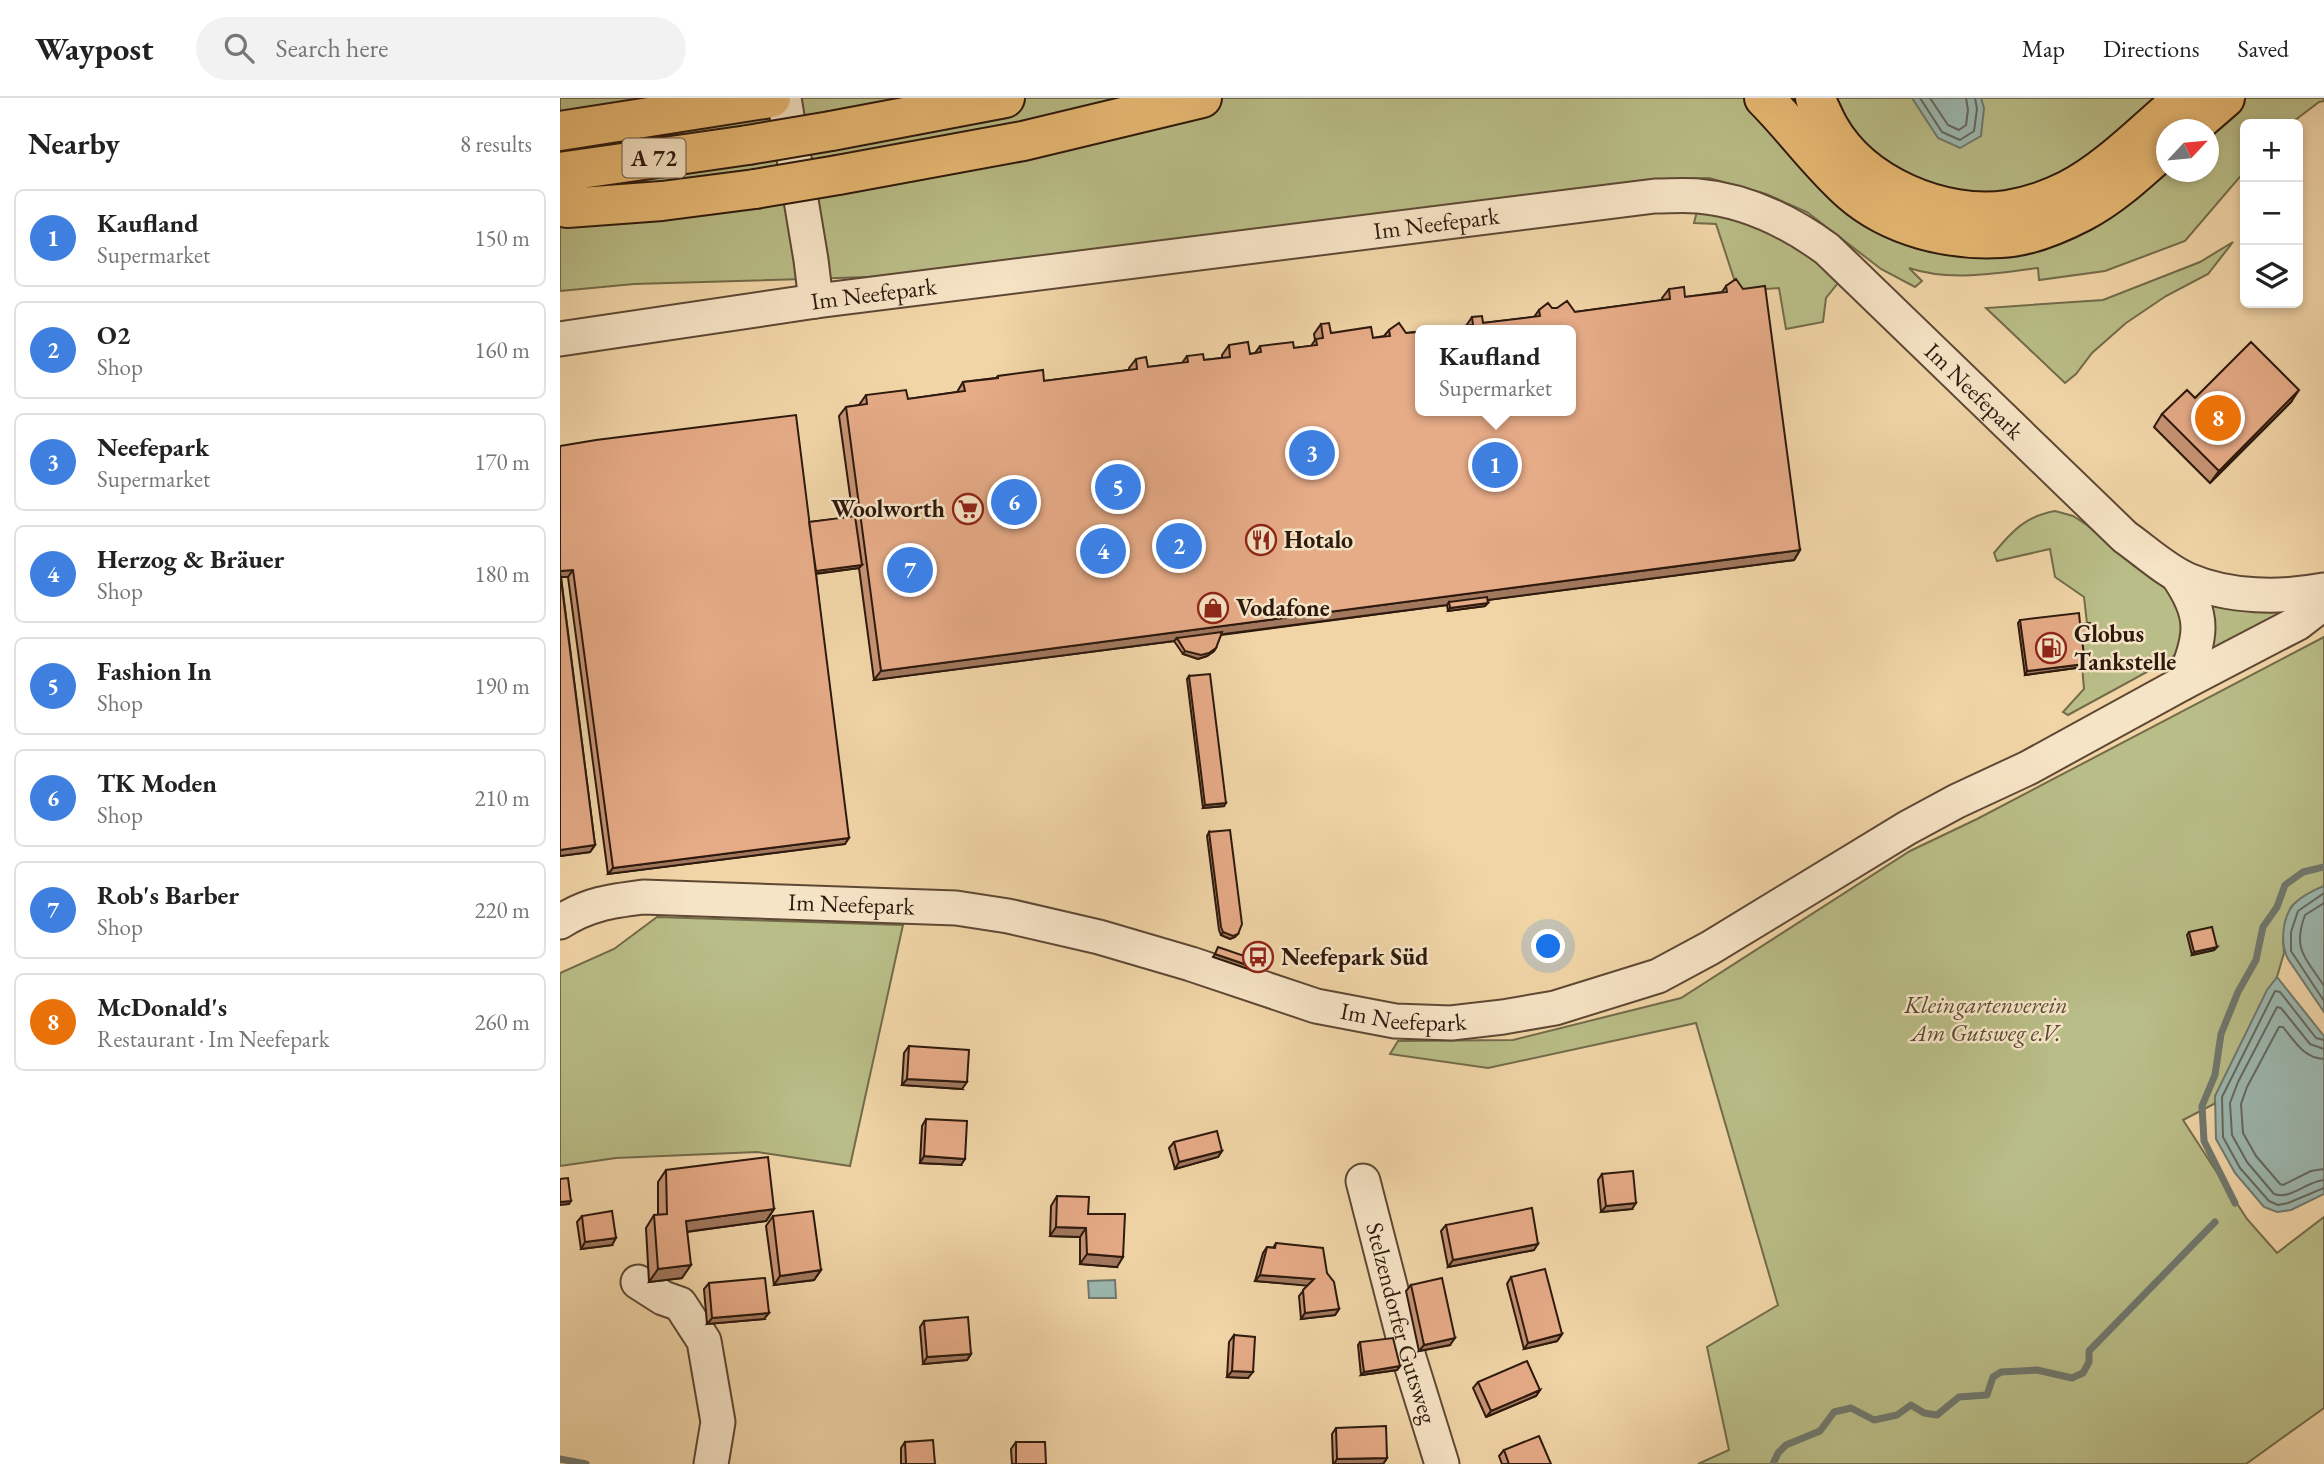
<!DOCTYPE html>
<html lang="en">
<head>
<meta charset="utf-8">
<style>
	body { margin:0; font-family:"EB Garamond",serif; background:#f2f2f2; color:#222 }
	.controls { position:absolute; right:21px; top:21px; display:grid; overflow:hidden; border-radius:10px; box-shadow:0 4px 10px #0003 }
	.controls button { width:63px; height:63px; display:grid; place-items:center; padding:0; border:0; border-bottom:2px solid #e0e0e0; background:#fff; color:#222; font:35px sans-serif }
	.compass { position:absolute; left:1596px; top:21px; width:63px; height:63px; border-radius:50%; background:#fff; box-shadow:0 4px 10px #0003; rotate:64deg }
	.you { position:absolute; left:989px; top:849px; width:24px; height:24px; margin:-18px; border:5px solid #fff; border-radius:50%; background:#1a73e8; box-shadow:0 0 0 10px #1a73e833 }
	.badge { display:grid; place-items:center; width:46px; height:46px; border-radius:50%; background:#7c3aed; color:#fff; font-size:23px; font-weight:700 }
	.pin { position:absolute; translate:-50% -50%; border:4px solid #fff; box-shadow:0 2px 7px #0006 }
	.popup { position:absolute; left:855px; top:227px; width:161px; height:91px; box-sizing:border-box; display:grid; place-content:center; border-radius:10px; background:#fff; filter:drop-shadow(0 2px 5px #0005); font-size:23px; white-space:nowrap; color:#767676 }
	.popup b { font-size:26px; color:#222 }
	.popup::after { content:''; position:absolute; left:50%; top:100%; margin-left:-14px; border:14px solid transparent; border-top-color:#fff }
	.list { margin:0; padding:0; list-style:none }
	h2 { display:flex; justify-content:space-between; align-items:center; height:91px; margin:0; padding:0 28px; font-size:30px }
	h2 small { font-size:23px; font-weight:400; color:#767676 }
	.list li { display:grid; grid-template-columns:46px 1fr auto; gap:21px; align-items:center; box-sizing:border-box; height:98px; margin:0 14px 14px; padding:0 14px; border:2px solid #e0e0e0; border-radius:10px }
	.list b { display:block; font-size:26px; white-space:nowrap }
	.list p { margin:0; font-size:23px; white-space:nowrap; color:#767676 }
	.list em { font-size:23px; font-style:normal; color:#767676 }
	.icon { flex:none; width:38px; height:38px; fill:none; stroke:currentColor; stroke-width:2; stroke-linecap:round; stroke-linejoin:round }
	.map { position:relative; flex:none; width:1764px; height:1366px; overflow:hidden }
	header { display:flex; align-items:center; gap:42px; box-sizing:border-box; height:98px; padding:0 35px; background:#fff; border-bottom:2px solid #e0e0e0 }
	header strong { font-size:33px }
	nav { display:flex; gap:38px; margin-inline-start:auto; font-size:24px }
	.search { width:490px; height:63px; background:#f2f2f2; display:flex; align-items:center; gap:18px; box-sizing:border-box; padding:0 24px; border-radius:38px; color:#767676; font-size:26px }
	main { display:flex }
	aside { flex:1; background:#fff }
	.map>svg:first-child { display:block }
</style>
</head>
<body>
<header>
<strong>Waypost</strong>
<div class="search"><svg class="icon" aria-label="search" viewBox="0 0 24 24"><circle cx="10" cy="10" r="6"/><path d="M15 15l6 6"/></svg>Search here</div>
<nav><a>Map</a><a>Directions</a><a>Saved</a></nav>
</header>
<main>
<aside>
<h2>Nearby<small>8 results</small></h2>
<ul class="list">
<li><span class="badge" style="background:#3f7fe0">1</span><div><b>Kaufland</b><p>Supermarket</p></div><em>150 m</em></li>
<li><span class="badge" style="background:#3f7fe0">2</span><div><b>O2</b><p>Shop</p></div><em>160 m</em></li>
<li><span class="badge" style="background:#3f7fe0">3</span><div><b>Neefepark</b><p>Supermarket</p></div><em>170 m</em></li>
<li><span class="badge" style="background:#3f7fe0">4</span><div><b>Herzog &amp; Bräuer</b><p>Shop</p></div><em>180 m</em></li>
<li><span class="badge" style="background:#3f7fe0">5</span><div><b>Fashion In</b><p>Shop</p></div><em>190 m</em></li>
<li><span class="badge" style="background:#3f7fe0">6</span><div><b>TK Moden</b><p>Shop</p></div><em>210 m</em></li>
<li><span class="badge" style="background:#3f7fe0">7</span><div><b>Rob's Barber</b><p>Shop</p></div><em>220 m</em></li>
<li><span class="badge" style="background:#e8710a">8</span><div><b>McDonald's</b><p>Restaurant · Im Neefepark</p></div><em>260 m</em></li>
</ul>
</aside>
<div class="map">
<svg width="1764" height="1366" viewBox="0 0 1764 1366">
	<rect width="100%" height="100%" fill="#f1d5a7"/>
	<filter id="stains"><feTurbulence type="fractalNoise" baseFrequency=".00286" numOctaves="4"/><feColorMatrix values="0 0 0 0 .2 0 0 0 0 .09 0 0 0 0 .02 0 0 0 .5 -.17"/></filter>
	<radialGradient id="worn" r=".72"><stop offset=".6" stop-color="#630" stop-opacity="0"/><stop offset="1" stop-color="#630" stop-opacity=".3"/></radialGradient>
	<path fill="#b9bd87" stroke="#736b4a" stroke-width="2" fill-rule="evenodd" d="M0,0h1764v3l-5,1 -29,22h-45v47l-60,70 -80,30 -66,9 -1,-12c-42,5 -87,14 -129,0l13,13 -7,6 -34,-18 -74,-57 -41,-18 -57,-16 -72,3 -251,32 -276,44 -207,19 -269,8 -74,7zM1606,32h42v42h-42z
		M1137,113l68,14 77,53 -16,20 -3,24 -37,7 -7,-41 -41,3 -22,-67 -22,-1z
		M1673,144l-25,32 -42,22 -40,27 -34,30 -16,21 -11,9 -79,-75 117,-8 97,-38z
		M1495,413l18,5 14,9 47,41 38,21 16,32 -9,32 -10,9 -101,55 -5,-3 21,-23 -4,-47 9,-1 -5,-44 -29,-20 -5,-28 -53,12 -3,-8c18,-22 32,-37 61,-42z
		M1643,498l113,4 -117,61z
		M1764,539v249l-28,16 -5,5 -8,31 1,15 -7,24 -63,127 -31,16 64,99 30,34 47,-36v191l-78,56h-548l31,-14 -22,-103 71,-42 -82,-282 -208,45 -98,-14 8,-13 115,-1 168,-42 229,-147 67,-32z
		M97,819l246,8 -53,241 -93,-14 -141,6 -56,8v-193l54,-24z"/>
	<path fill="#9cb7af" stroke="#70786e" stroke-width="2" d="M1352,0h69l3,10 -3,28 -21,12 -22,-10z
		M1764,788v126l-36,-53c-8,-15 -6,-42 6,-55 8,-8 20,-14 30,-18z
		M1717,879l47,59v158l-33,16 -14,2 -13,-5 -29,-34 -19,-34 -1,-43 52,-106z
		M555,1182l1,18h-27l-1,-17z"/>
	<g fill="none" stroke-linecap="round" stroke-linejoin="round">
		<path stroke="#64685e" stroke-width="2" d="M1360,0l22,34 18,8 14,-9 3,-22 -2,-11
			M1370,0l18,27 11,5 7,-5 2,-15 -2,-12
			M1764,795l-26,18 -7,21v19l33,50
			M1764,805l-19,12c-13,35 1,43 19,71
			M1764,942l-8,-2 -36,-46 -5,-1 -53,106 1,40 17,31 29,33 9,4 10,-2 36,-15
			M1764,951l-14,-5 -29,-36 -4,-1 -39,75 -8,21 2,32 15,27 27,32c17,6 33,-13 50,-14
			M1764,961c-20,-1 -29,-17 -41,-32h-4l-32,60 -6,17 2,29 13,23 24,28 3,1 28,-14 13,-2"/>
		<path stroke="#70786e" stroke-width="7" d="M1675,1105l-31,-62 -2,-35 13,-31 6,-41 17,-42 18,-32 7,-33 14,-20 8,-22 18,-13 21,-5
			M0,1361l26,5
			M1213,1366l5,-11 8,-8 34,-14 14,-19 17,-4 23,12 23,-5 14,-10 13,8 13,2 22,-18 28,-2 6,-18 8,-5 36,-2 35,8 11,-5 6,-11v-11l126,-129"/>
		<g stroke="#5e4834" stroke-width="37">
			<g id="minor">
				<path d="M224,0l27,162 5,41"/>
				<path id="s1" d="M0,241l256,-38 839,-105c14,0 29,-1 43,0 47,4 92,26 129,53l298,288c20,14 41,34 63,43 42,18 93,18 136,10"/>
				<path d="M1617,477c30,43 24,61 6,108"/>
				<path id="s2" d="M0,824c28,-18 51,-21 83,-25l313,11 52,8 91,21 92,27 125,42 79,15 56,2 52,-6 52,-9 103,-32 52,-28 197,-120 50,-27 71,-33 155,-85 115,-60 26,-20"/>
				<path id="s3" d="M803,1083l43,167 36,116"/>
				<path d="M78,1184l25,16 17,6 24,37 14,81 -7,42"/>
			</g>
		</g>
		<g stroke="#2d190d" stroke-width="42">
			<path id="highway" d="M1204,0c30,30 55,66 87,94 40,35 98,49 150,46 28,-1 56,-13 81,-26 31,-16 58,-42 84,-65
				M1255,0c5,10 9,20 14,29 33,58 113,92 178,83 20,-3 43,-11 61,-20 40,-20 81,-63 116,-92
				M1628,32l37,-32
				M0,33l211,-33
				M271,33l174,-33
				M0,74l188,-27
				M278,77l185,-34 179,-43
				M0,108l7,2 95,-7 93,-12"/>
		</g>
		<use href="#minor" stroke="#f6e4c6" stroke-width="33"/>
		<use href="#highway" stroke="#e8ba74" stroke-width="38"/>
		<g stroke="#2d190d" stroke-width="42" stroke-linecap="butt">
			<path id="highway-bridge" d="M188,47l83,-14
				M195,91l83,-14"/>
		</g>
		<use href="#highway-bridge" stroke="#e8ba74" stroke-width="38"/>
	</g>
	<path fill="#c69374" stroke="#2d190d" stroke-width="2" d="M1166,188l74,264 -6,10 -307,40 -2,6 -37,5 -1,-6 -226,30 -7,16 -7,5 -9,3 -15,-5 -9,-13 -300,39 -15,-112 -43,6 29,270 -237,30 -40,-297h-7l34,268 -5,7 -30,4v-410l249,76 44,-5 -14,-101 7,-9 13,-2 7,-10 42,4 49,-7 6,-10 33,-4 2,-2 46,5 85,-11v-2l7,-9 12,8 34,-4 5,-7 17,4 18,-2v-3l7,-10 21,9 5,-1 5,-7 34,2 17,-2 4,-6 -1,-6 7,-10 10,9 42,5 11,-2 5,-6 17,3 60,-7 6,-9 11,6 51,-6 5,-7 13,-2 23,4 88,-12 -1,-2 7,-9 16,8 37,-5z
		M1635,300l96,4 -81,81 -56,-56 8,-13z
		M1460,522l60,4 9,18h-7l3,22 -2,3 -58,8 -7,-52z
		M629,578l35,130 -21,2 -16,-129z
		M649,734l26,105 -5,2 -9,-4 -2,-5 -12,-94z
		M1629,834l28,15 -3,3 -22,5 -5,-20z
		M349,948l53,43 -60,-4 2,-32z
		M366,1021l35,46 -41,-2 2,-37z
		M614,1044l48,9 -4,6 -43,12 -6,-21z
		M106,1072l108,39 -8,12 -79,11 -5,46 -33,4 -3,-54 8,-13h4v-33z
		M1042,1076l30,35 -31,3 -3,-32z
		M497,1098l31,18 29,53 -37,-3v-27l-30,-1 1,-30z
		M22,1118l30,29 -31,4 -4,-27z
		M213,1118l48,54 -7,10 -40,5 -8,-59z
		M886,1127l88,25 -86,17 -7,-36z
		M716,1145l51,30 12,36 -4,6 -34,4 -2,-23 9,-11 -53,-4 8,-28 4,-6 6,1z
		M951,1179l51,57 -5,7 -33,8 -17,-65z
		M149,1185l55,36 -57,5 -3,-35z
		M851,1187l39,60 -31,6 -13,-60z
		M364,1223l47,33 -4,6 -44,4 -3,-37z
		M674,1237l14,43 -21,-1 2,-35z
		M800,1244l40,24 -3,4 -36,5 -3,-30z
		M918,1284l62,8 -4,6 -50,21 -13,-29z
		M776,1330l51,30 -4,6h-50l-1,-30z
		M345,1344l30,22h-34v-16z
		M456,1344l30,22h-34l-1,-15z
		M944,1352l47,14h-49l-3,-8z"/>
	<path fill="#a1785e" stroke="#2d190d" stroke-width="2" d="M1739,292l-8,12 -81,81 9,-12z
		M1240,452l-6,10 -344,45 -1,-3 -2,3 -269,35 -1,-2 -3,3 -300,39 7,-9z
		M302,467l-3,3 -48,6 2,-3z
		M13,472l-5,7h-8v-6z
		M928,505l-3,3 -37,5 2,-3z
		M1531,540l-2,4h-9l2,-3z
		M656,550l-2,3 -7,5 -9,3 -15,-5 2,-3z
		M1525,566l-2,3 -58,8 2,-4z
		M666,705l-2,3 -21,2 2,-3z
		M289,740l-4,6 -237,30 5,-6z
		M35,747l-5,7 -30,4v-6z
		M663,834l15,2 -3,3 -5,2 -9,-4z
		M1657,849l-3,3 -22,5 2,-3z
		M655,856l41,14 -2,3 -41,-14z
		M347,981l60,3 -5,7 -60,-4z
		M662,1053l-4,6 -43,12 4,-7z
		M364,1058l41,3 -4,6 -41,-2z
		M11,1103l-2,3 -9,1v-3z
		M1076,1105l-4,6 -31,3 5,-6z
		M214,1111l-8,12 -89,12 9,-12z
		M496,1129l30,1 -6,9 -30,-1z
		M56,1140l-4,7 -31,4 4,-7z
		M978,1146l-4,6 -86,17 5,-7z
		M527,1156l36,3 -6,10 -37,-3z
		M131,1167l-9,13 -33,4 9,-13z
		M261,1172l-7,10 -40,5 6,-9z
		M700,1177l54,4 -4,7 -55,-5z
		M779,1211l-4,6 -34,4 4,-6z
		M209,1215l-5,6 -57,5 5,-6z
		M1002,1236l-5,7 -33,8 4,-6z
		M895,1240l-5,7 -31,6 5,-6z
		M411,1256l-4,6 -44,4 4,-7z
		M840,1268l-3,4 -36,5 3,-3z
		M672,1273l21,1 -5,6 -21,-1z
		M980,1292l-4,6 -50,21 5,-6z
		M827,1360l-4,6h-49l3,-5z"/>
	<path fill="#e6ab87" stroke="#2d190d" stroke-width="2" d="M1176,181l7,10 22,-3 35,264 -919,121 -35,-264 21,-3 -1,-9 40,-5 2,9 57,-8 -2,-9 35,-4v-2l45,-6 1,11 93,-12 -1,-10 10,-2 2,10 40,-5 -1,-6 16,-2 1,6 26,-3 -1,-12 19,-3 2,12 11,-2 -1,-6 33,-4 1,6 23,-3 -1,-6 7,-1 -2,-14 8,-1 2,10 40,-6 2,11 17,-2 -1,-6 10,-7 7,10 14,-1v79h150v-81h-139l42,-5 -1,-8 10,-1 1,7 57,-7 -1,-6 9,-7 4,5h5l10,-7 8,11 95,-13 -1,-10 15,-2 1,10 42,-5 -1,-6z
		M1691,244l48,48 -80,81 -57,-57 25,-24 8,8z
		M236,317l53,423 -236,30 -40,-298 -13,1v-125l36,-6z
		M295,418l7,49 -46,6 -7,-49z
		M0,474l35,273 -35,5z
		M927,499l1,6 -38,5 -1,-6z
		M1519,515l1,11 10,-1 1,15 -9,1 3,25 -58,7 -7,-51z
		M662,534l-6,16 -7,5 -8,2 -16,-4 -8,-13z
		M650,576l16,129 -21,2 -16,-129z
		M670,732l12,94 -4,10 -5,2 -10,-4 -2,-5 -12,-95z
		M1652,829l5,20 -23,5 -5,-20z
		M658,849l41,14 -3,7 -41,-14z
		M349,948l60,4 -2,32 -60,-3z
		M366,1021l41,2 -2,38 -41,-3z
		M657,1033l5,20 -43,11 -5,-20z
		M208,1059l6,52 -88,12 5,44 -33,4 -4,-54 13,-1 -1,-44z
		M1073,1073l3,32 -30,3 -4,-32z
		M8,1080l3,23 -11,1v-23z
		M497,1098l32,1 -1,17h37l-2,43 -36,-3 -1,-26 -30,-1z
		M972,1110l6,36 -85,16 -7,-35z
		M52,1113l4,27 -31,4 -3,-26z
		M253,1113l8,59 -41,6 -7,-60z
		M716,1145l47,5 4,25 7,9 5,27 -34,4 -2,-23 11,-11 -54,-4 7,-28 8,1z
		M985,1171l17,65 -34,9 -17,-66z
		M205,1180l4,35 -57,5 -3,-35z
		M882,1180l13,60 -31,7 -13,-60z
		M408,1219l3,37 -44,3 -3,-36z
		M674,1237l21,2 -2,35 -21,-1z
		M833,1240l7,28 -36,6 -4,-30z
		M967,1263l13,29 -49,21 -13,-29z
		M826,1328l1,32 -50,1 -1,-31z
		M979,1338l12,28h-42l-5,-14z
		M373,1342l2,24h-29l-1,-22z
		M456,1344h29l1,22h-30z"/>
	<defs>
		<g id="supermarket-ring" transform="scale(1.575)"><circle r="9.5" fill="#f6e4c6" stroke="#8f2418" stroke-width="1.5"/><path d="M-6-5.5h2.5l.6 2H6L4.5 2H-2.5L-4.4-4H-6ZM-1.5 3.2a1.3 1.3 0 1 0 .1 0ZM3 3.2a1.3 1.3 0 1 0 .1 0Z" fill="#8f2418"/></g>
		<g id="restaurant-ring" transform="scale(1.575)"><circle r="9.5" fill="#f6e4c6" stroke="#8f2418" stroke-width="1.5"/><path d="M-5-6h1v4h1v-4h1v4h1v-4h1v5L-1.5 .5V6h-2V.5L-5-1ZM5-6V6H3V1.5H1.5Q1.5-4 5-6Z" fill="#8f2418"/></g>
		<g id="shop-ring" transform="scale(1.575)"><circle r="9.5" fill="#f6e4c6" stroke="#8f2418" stroke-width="1.5"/><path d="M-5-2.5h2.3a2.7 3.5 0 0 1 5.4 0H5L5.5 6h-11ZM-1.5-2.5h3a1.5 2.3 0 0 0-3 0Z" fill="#8f2418"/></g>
		<g id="fuel-ring" transform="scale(1.575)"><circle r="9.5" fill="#f6e4c6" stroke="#8f2418" stroke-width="1.5"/><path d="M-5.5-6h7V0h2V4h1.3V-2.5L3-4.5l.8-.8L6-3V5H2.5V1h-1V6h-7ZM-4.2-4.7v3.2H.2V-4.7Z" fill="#8f2418"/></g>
		<g id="bus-ring" transform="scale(1.575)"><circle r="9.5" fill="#f6e4c6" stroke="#8f2418" stroke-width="1.5"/><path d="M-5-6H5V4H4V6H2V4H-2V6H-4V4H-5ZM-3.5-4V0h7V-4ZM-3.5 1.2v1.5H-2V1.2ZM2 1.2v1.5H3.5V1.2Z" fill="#8f2418"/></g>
	</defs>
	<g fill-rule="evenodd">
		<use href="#supermarket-ring" x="408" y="411"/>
		<use href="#restaurant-ring" x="701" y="442"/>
		<use href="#shop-ring" x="653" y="510"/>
		<use href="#fuel-ring" x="1491" y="550"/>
		<use href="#bus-ring" x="698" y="859"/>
	</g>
	<g text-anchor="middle" stroke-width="5" stroke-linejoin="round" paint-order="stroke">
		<rect fill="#f6e4c6" stroke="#695644" stroke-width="2" x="62.5" y="40.5" width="63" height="39" rx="5"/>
		<g font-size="23" font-weight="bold" fill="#2d190d">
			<text x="94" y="68">A 72</text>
		</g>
		<g font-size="24" fill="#2d190d" stroke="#f6e4c6">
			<text dy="8" stroke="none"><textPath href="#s1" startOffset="884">Im Neefepark</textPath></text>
			<text dy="8" stroke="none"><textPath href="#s1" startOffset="317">Im Neefepark</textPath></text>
			<text dy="8" stroke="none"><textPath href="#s1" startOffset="1493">Im Neefepark</textPath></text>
			<text dy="8" stroke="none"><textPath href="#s2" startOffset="296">Im Neefepark</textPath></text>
			<text dy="8" stroke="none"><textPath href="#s2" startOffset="863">Im Neefepark</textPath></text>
			<text dy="8" stroke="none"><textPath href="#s3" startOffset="147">Stelzendorfer Gutsweg</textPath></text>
		</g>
		<g font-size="24" font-weight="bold" fill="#2d190d" stroke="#f6e4c6" text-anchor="start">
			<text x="385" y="419" text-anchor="end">Woolworth</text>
			<text x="724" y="450">Hotalo</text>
			<text x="676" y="518">Vodafone</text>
			<text x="1514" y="544">Globus<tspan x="1514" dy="28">Tankstelle</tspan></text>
			<text x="721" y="867">Neefepark Süd</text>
		</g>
		<g font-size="24" font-style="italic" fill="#574a32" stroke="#f6e4c6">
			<text x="1426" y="915">Kleingartenverein<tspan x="1426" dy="28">Am Gutsweg e.V.</tspan></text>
		</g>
	</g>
	<rect width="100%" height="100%" filter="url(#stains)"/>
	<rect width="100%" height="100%" fill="url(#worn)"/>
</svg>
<div class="controls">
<button>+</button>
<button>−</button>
<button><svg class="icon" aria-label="layers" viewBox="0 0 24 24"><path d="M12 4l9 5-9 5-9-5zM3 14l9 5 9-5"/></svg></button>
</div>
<svg class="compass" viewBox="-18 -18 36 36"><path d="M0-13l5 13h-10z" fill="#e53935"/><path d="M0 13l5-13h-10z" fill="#767676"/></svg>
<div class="you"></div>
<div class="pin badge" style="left:935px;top:367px;background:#3f7fe0">1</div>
<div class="popup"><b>Kaufland</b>Supermarket</div>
<div class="pin badge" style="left:619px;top:448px;background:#3f7fe0">2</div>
<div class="pin badge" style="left:752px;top:355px;background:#3f7fe0">3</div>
<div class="pin badge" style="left:543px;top:453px;background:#3f7fe0">4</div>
<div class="pin badge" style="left:558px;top:389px;background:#3f7fe0">5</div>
<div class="pin badge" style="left:454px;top:404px;background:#3f7fe0">6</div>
<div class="pin badge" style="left:350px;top:472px;background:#3f7fe0">7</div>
<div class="pin badge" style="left:1658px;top:320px;background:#e8710a">8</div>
</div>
</main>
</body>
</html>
